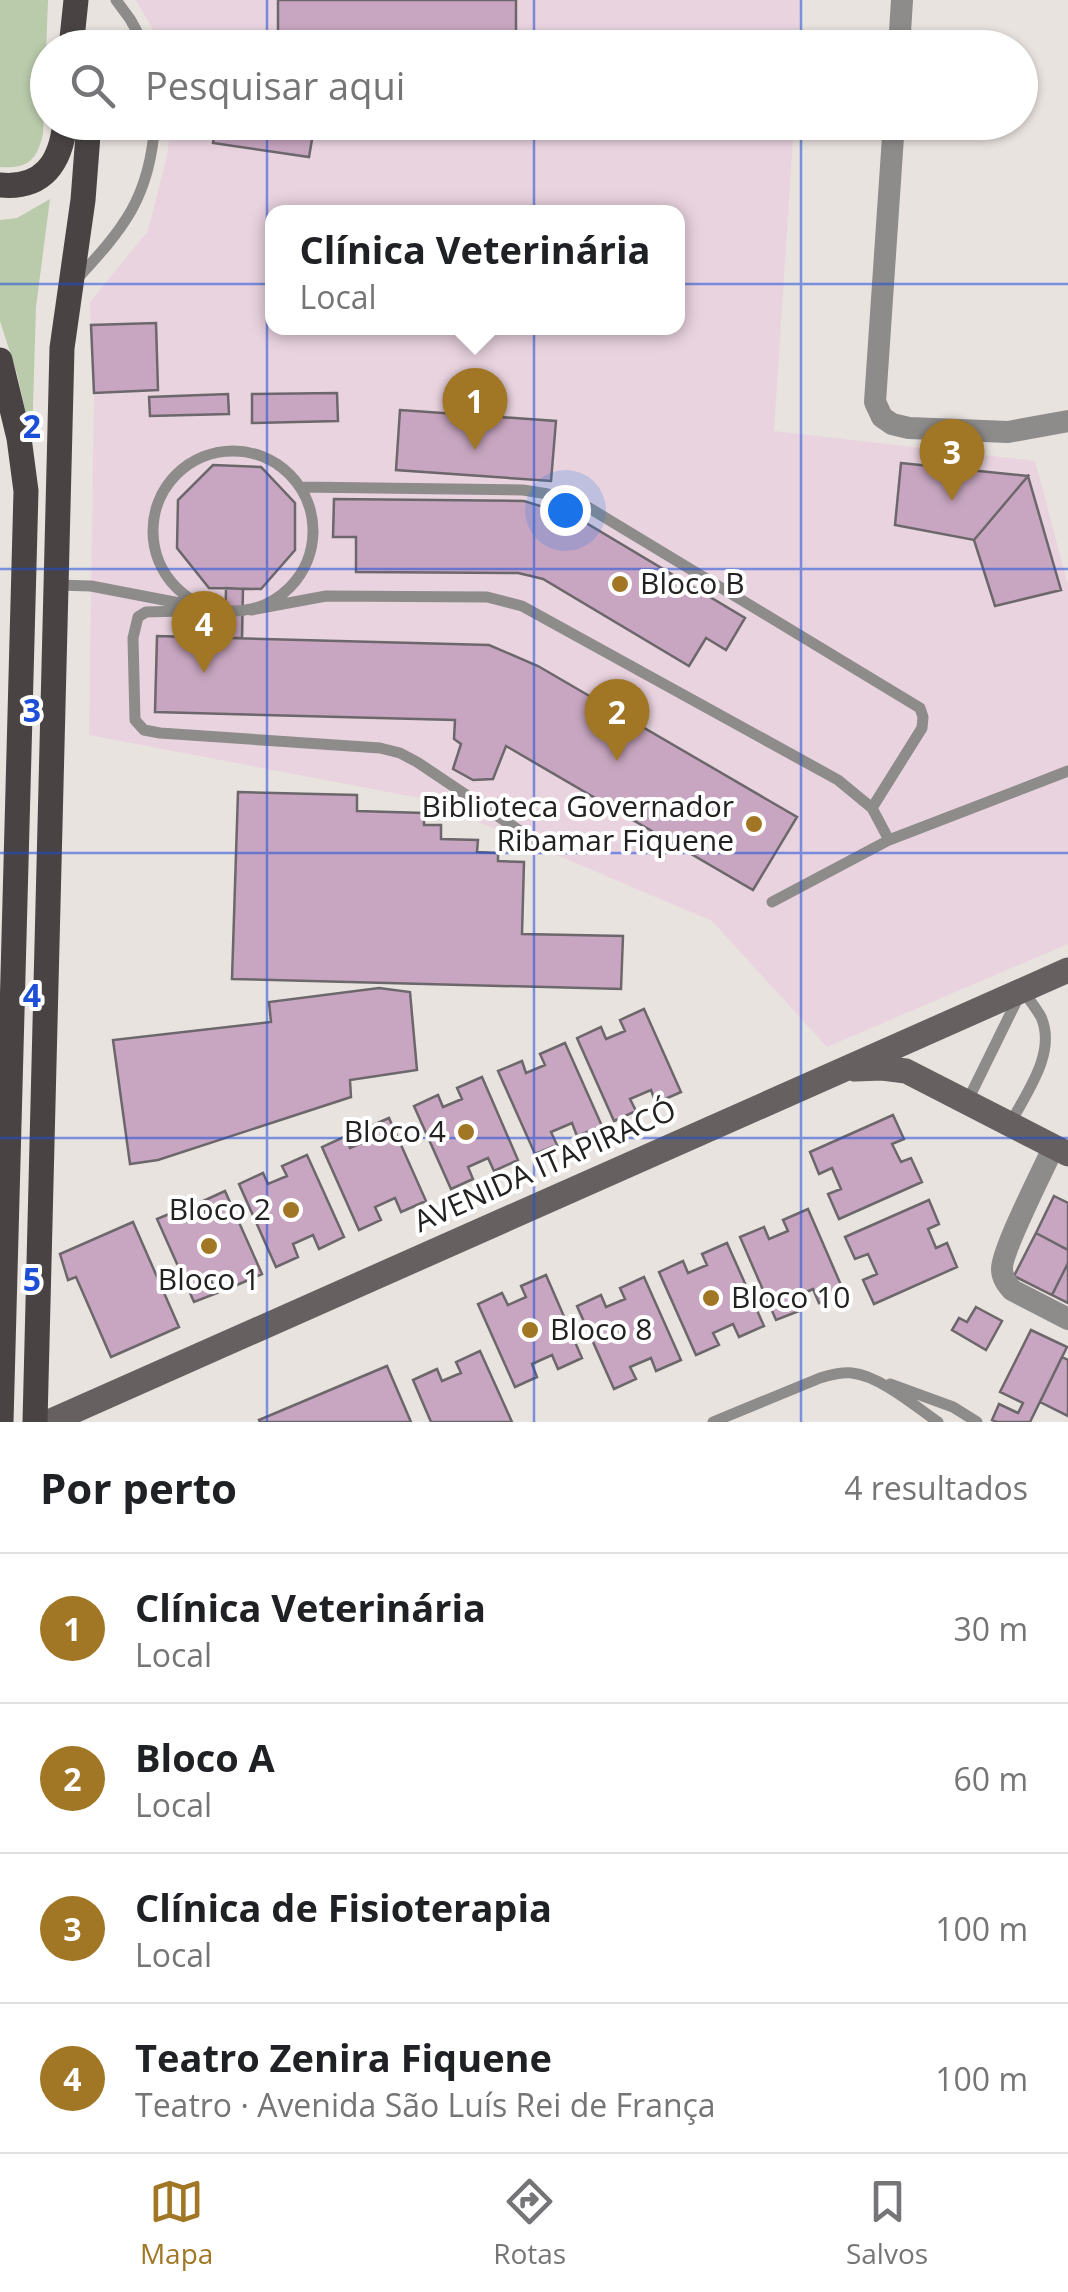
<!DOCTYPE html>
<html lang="pt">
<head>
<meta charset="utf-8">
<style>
	body { margin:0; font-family:"Open Sans",sans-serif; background:#f2f2f2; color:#202124 }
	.you { position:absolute; left:565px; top:510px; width:35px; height:35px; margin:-25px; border:8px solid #fff; border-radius:50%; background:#1a73e8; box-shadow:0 0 0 15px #1a73e833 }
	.badge { display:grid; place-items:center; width:65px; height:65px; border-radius:50%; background:#a17726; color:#fff; font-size:32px; font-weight:700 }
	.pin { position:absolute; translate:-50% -82px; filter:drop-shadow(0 2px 5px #0008) }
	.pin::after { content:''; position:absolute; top:52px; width:35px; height:30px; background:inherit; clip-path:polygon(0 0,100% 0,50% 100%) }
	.popup { position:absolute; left:265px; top:205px; width:420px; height:130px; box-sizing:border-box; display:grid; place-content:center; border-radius:20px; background:#fff; filter:drop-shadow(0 2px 8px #0005); font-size:32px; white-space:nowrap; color:#757577 }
	.popup b { font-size:38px; color:#202124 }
	.popup::after { content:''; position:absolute; left:50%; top:100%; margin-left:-20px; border:20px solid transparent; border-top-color:#fff }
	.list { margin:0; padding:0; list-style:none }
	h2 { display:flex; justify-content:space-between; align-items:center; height:130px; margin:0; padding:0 40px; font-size:42px }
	h2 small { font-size:32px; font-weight:400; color:#757577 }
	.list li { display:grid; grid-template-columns:65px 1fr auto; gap:30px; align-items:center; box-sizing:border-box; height:150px; padding:0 40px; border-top:2px solid #e0e0e0 }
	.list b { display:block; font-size:38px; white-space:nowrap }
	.list p { margin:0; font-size:32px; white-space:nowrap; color:#757577 }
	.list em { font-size:32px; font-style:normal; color:#757577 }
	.icon { flex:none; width:55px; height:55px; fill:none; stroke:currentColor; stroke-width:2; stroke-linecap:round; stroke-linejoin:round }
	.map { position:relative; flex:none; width:1068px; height:1422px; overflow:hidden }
	.search { position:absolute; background:#fff; box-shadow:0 2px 8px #0004; left:30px; right:30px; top:30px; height:110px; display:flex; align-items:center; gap:25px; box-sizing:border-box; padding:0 35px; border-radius:55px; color:#757577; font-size:38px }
	.sheet { height:730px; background:#fff }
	nav { display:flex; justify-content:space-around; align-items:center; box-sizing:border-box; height:140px; border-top:2px solid #e0e0e0; background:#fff; font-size:28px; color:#757577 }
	nav a { display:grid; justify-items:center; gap:5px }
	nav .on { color:#a17726 }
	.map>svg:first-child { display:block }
</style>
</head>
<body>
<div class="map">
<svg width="1068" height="1422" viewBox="0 0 1068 1422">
	<rect width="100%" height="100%" fill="#e9e3df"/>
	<path fill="#e9d3df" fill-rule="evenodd" d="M136,0h665l-3,48 -635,-1z
		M171,123h623l-20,308 261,30 33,124v359l-241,103 -115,-126 -287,-122 -336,-64 5,-342 -4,-91 58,-71 19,-75zM272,212h406v116h-406z"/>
	<path fill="#bacbac" d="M0,0h48l-5,134c-6,26 -15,35 -43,33z
		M50,199l-14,108 -4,133 -15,-66 -17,-53v-101l17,-2z"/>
	<path fill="#c8a6c1" stroke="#6c676b" stroke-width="2.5" d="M278,0h238v48h-238z
		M216,122h99l-6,35 -96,-14z
		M156,323l2,67 -64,3 -3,-68z
		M337,393l1,28 -86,2v-29z
		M228,394l1,20 -79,2 -1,-19z
		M400,410l156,11 -5,60 -155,-11z
		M901,463l127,13 -54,64 -79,-15z
		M213,465l48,2 34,36v47l-34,39 -52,-1 -32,-40 1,-48z
		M1028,476l33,114 -66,16 -21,-66z
		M334,499l190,2 52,16 169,101 -19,32 -20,-12 -17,28 -146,-87 -12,-3 -13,-3 -162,-1v-35h-23z
		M226,588l17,1 -1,49h-17z
		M157,636l332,9 49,21 259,151 -44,73 -247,-144 -13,33 -20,1 -20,-11 8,-25 -7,-5 1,-19 -300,-8z
		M238,792l119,3v16l67,2v12h17v14l37,1 -1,12 21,1v8l26,1 -2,72 101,2 -2,53 -389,-10z
		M379,988l31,4 7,78 -67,10 1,17 -193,63 -28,4 -17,-124 158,-18 -2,-20z
		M644,1009l37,83 -25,11 -5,-13 -21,9 6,12 -22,10 -37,-83 24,-11 5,12 19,-8 -5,-11z
		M565,1043l37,83 -25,10 -5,-13 -21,9 6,13 -22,9 -37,-83 24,-10 4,12 19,-8 -5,-11z
		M482,1077l36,83 -24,11 -6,-13 -20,9 5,12 -22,10 -37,-83 24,-11 5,12 19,-8 -5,-11z
		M893,1115l11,24 -12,5 9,18 10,-4 11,24 -83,37 -11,-25 13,-5 -9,-21 -13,6 -9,-22z
		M389,1118l37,83 -25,11 -6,-14 -20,9 6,13 -22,10 -37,-83 24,-11 4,12 19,-8 -5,-11z
		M307,1155l37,82 -25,12 -6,-14 -20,9 5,13 -22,10 -37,-83 24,-11 5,11 19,-8 -5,-10z
		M225,1191l37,83 -25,11 -6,-13 -20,8 6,13 -23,9 -37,-83 24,-10 6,12 18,-9 -4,-10z
		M1054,1196l14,7v47l-32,-17z
		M929,1200l10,24 -11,5 8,19 11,-5 10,24 -83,37 -11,-24 14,-6 -9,-20 -13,5 -10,-22z
		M808,1209l36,83 -25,11 -6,-14 -20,9 6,13 -23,9 -36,-83 24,-10 5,12 19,-8 -5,-11z
		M133,1222l46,105 -68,30 -35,-80 -8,3 -8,-26z
		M1036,1233l32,17v13l-16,32 -38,-19z
		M727,1243l37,83 -25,11 -6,-13 -20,9 6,12 -23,10 -37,-83 24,-11 5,12 19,-8 -5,-11z
		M1068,1263v40l-16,-8z
		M546,1275l36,83 -24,11 -6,-14 -20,9 5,13 -22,10 -37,-83 24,-11 6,12 18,-8 -5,-11z
		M644,1277l37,83 -25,11 -5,-13 -21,9 6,12 -22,10 -37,-83 24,-11 5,12 19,-8 -5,-11z
		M976,1307l26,14 -16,29 -34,-20 7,-12 8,4z
		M1031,1330l36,17 -37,75h-33l-5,-2 7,-16 19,9 5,-10 -23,-11z
		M480,1351l32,71h-81l-18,-42 24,-11 5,12 19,-8 -5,-11z
		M1062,1357l6,3v56l-28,-14z
		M387,1366l24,56h-151l-1,-2z"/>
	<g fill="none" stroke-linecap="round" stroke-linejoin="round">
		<path stroke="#8e8b8b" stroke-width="11" d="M116,0l14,19 16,29
			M75,281c49,-53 75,-83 80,-159
			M153 531a80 80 0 1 1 160 0a80 80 0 1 1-160 0Z
			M300,487l223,3 25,4 38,12 334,202 3,9 -1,11 -50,80
			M56,585l35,1 104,20
			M219,610l-73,2 -8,5 -5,21 2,82 9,10 16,3 220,15 20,5 17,9 115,77
			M251,610l75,-14 161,1 35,9 316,174 34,28 17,32
			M772,902l117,-62 179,-69
			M967,1102l55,-112c7,9 14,18 19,27 16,36 -15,76 -31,107
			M890,1384l63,23 24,15
			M713,1422l107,-44c10,-3 21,-6 32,-5 28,3 63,33 86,49"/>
		<path stroke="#8e8b8b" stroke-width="22" d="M899,48l3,-48
			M894,122l-19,280 7,15 10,7 17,4 99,4 60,-11
			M1054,1146c-10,22 -53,106 -52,123 0,9 5,15 10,21l56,29"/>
		<path stroke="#666160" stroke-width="25" d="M855,1069l27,-1 24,3 162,83
			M49,1422l1019,-452"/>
		<path stroke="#494443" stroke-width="25" d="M71,48l5,-48
			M0,185c43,4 61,-22 65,-63
			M0,360l19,78 7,53 -25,931
			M35,1422l27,-1074 21,-148 6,-78"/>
	</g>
	<path fill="none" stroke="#1d4ed8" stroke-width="2.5" stroke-opacity="0.55" d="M267,0v48M534,0v48M801,0v48M267,122v1300M534,122v1300M801,122v1300M0,284h1068M0,569h1068M0,853h1068M0,1138h1068"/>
	<g fill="#a17726" stroke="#fff" stroke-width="4">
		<circle cx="620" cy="584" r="10"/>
		<circle cx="754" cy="824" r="10"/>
		<circle cx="466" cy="1132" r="10"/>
		<circle cx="291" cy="1210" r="10"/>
		<circle cx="209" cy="1246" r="10"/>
		<circle cx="711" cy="1298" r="10"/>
		<circle cx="530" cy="1330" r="10"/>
	</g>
	<g text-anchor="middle" stroke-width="8" stroke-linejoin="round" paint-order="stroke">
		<g font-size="30" fill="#242221" stroke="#fff" text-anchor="start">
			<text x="640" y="594">Bloco B</text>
			<text x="734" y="817" text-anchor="end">Biblioteca Governador<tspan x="734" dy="34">Ribamar Fiquene</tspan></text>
			<text x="446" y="1142" text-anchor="end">Bloco 4</text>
			<text x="271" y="1220" text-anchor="end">Bloco 2</text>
			<text x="209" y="1290" text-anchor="middle">Bloco 1</text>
			<text x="731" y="1308">Bloco 10</text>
			<text x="550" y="1340">Bloco 8</text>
		</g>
		<g font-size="30" fill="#242221" stroke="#fff">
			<text transform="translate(545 1166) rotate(-24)" y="10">AVENIDA ITAPIRACÓ</text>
		</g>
	</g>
	<g font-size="32" text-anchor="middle" font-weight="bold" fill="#1d4ed8" stroke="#fff" stroke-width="8" stroke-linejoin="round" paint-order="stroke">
		<text x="32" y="438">2</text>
		<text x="32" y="722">3</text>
		<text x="32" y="1007">4</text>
		<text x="32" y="1291">5</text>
	</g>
</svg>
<div class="you"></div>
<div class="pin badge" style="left:475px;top:450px">1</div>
<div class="popup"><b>Clínica Veterinária</b>Local</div>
<div class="pin badge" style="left:617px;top:761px">2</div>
<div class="pin badge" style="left:952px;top:501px">3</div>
<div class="pin badge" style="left:204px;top:673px">4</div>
<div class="search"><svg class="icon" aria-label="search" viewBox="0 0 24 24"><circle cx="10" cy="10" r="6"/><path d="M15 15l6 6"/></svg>Pesquisar aqui</div>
</div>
<section class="sheet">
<h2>Por perto<small>4 resultados</small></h2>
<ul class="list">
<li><span class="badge">1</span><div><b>Clínica Veterinária</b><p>Local</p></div><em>30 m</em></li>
<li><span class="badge">2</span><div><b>Bloco A</b><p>Local</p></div><em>60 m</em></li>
<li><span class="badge">3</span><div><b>Clínica de Fisioterapia</b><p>Local</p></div><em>100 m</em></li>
<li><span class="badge">4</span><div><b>Teatro Zenira Fiquene</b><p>Teatro · Avenida São Luís Rei de França</p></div><em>100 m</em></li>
</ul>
</section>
<nav>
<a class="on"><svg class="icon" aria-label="map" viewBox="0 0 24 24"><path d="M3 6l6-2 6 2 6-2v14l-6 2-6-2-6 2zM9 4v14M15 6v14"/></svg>Mapa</a>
<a><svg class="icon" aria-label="directions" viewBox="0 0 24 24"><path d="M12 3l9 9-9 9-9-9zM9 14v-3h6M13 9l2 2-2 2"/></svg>Rotas</a>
<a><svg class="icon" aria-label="saved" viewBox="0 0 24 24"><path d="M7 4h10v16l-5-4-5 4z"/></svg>Salvos</a>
</nav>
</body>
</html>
